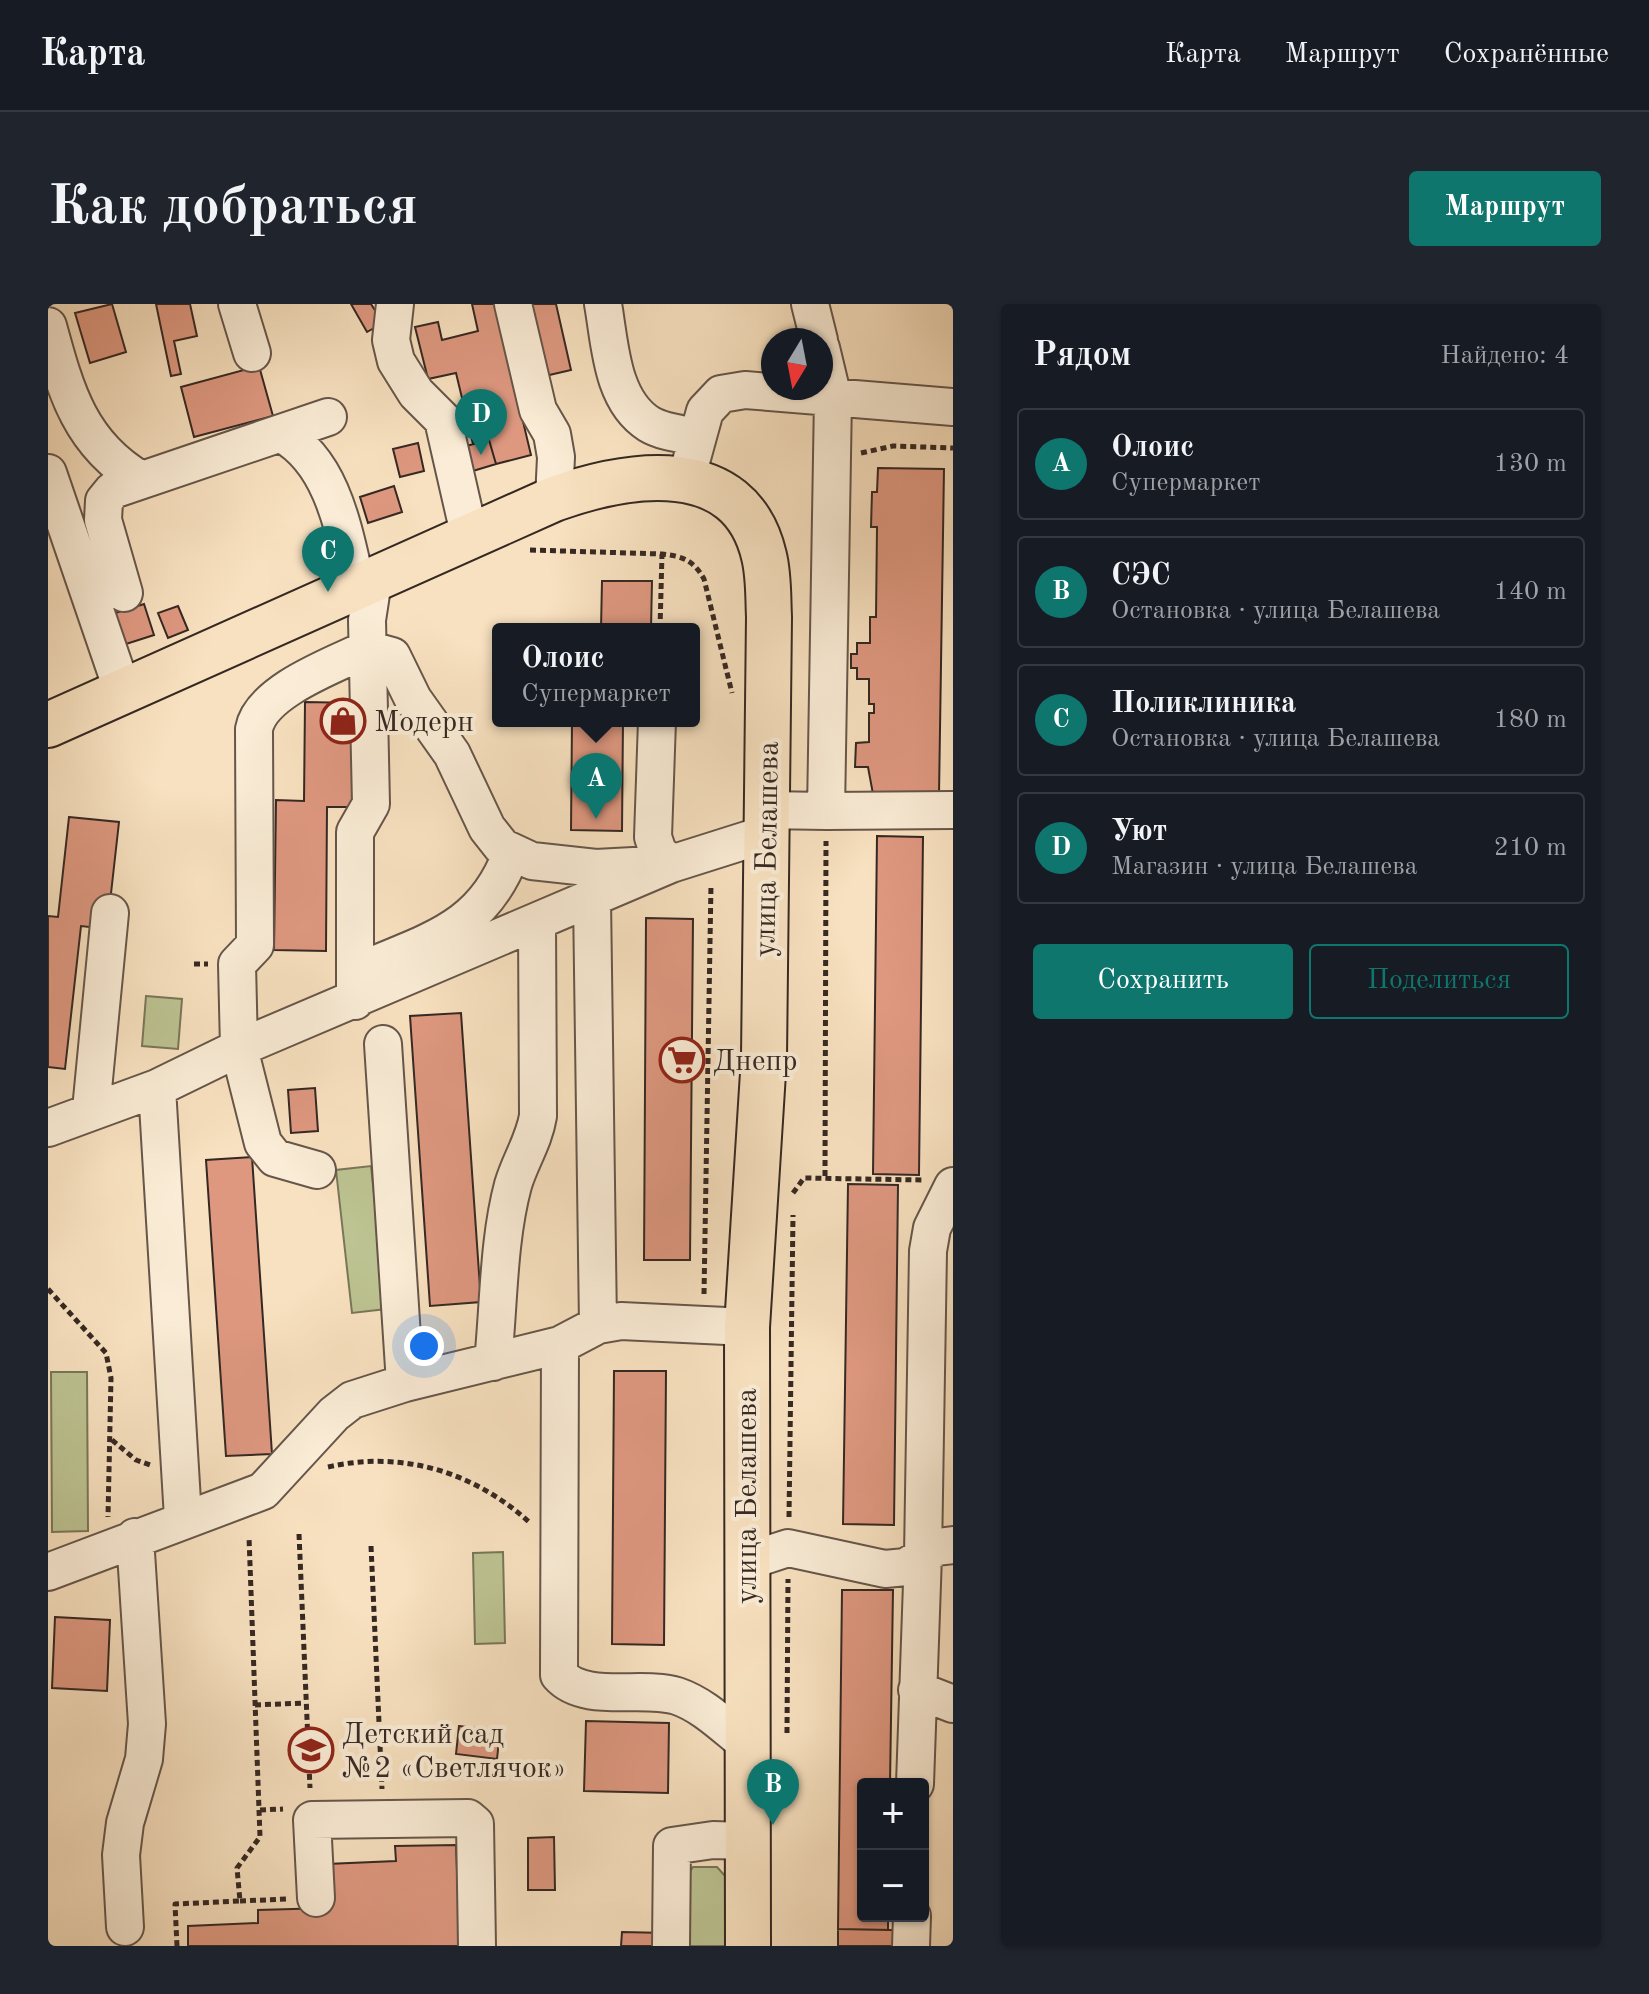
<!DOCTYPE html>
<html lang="ru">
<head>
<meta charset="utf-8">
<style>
	body { margin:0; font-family:"Old Standard TT",serif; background:#20242c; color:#f1f3f6 }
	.controls { position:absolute; right:24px; bottom:24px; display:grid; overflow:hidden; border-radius:8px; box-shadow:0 2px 6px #0004 }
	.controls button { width:72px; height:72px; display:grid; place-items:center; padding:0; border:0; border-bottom:2px solid #363941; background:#171b24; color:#f1f3f6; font:40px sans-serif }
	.compass { position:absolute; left:713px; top:24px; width:72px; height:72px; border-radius:50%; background:#171b24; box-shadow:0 2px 6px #0004; rotate:190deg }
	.you { position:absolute; left:376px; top:1042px; width:28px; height:28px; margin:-20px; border:6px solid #fff; border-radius:50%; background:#1a73e8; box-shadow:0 0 0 12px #1a73e833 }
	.badge { display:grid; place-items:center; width:52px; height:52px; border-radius:50%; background:#0f766e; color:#fff; font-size:26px; font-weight:700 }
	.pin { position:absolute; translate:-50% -66px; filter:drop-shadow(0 2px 4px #0008) }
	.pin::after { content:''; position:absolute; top:42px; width:28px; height:24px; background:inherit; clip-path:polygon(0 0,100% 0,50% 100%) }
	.popup { position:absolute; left:444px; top:319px; width:208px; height:104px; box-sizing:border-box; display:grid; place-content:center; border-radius:8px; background:#171b24; filter:drop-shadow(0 2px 6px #0005); font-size:26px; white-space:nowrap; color:#9ea1a6 }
	.popup b { font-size:30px; color:#f1f3f6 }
	.popup::after { content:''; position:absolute; left:50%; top:100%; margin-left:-16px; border:16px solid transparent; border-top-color:#171b24 }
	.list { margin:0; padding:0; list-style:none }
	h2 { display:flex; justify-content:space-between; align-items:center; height:104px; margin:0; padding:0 32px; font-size:34px }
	h2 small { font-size:26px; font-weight:400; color:#9ea1a6 }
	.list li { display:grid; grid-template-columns:52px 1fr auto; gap:24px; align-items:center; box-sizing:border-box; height:112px; margin:0 16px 16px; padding:0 16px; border:2px solid #363941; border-radius:8px }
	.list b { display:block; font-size:30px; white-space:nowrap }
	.list p { margin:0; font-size:26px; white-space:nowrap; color:#9ea1a6 }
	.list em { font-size:26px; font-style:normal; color:#9ea1a6 }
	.actions { display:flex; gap:16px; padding:24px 32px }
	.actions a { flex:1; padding:18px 0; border:2px solid #0f766e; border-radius:8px; text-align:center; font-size:28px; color:#0f766e }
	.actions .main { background:#0f766e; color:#fff }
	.map { position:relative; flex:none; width:905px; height:1642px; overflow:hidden; border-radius:8px }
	header { display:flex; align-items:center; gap:48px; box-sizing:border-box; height:112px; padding:0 40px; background:#171b24; border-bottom:2px solid #363941 }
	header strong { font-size:38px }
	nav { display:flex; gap:44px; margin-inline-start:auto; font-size:28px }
	.intro { display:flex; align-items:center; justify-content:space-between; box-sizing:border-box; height:192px; padding:0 48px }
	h1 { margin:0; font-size:56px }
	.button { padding:20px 36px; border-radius:8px; background:#0f766e; color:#fff; font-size:28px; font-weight:700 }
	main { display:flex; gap:48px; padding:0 48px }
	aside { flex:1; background:#171b24; border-radius:8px; box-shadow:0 2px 6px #0004 }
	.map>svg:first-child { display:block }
</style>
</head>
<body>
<header>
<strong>Карта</strong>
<nav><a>Карта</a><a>Маршрут</a><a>Сохранённые</a></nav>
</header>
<div class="intro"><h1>Как добраться</h1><a class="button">Маршрут</a></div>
<main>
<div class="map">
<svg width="905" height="1642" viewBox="0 0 905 1642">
	<rect width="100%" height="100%" fill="#f8e1c0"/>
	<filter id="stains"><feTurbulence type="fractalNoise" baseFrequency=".0025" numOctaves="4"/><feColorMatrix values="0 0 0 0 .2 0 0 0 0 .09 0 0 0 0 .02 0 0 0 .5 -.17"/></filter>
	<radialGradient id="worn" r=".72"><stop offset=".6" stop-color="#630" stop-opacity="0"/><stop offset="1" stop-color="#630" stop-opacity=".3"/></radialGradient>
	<path fill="#bdc392" stroke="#79765a" stroke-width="2" d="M98,692l36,3 -4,50 -36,-3z
		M323,862l15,143 -34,4 -16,-143z
		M3,1068h36l1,159 -36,1z
		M455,1248l2,91 -30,1 -2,-91z
		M645,1563h24l9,10 -1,69h-39l-1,-67z"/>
	<path fill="#de9880" stroke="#352823" stroke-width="2" d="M64,0l14,48 -36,11 -15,-50z
		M108,0h34l7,32 -23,5 7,33 -10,2z
		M303,0h20l12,19 -16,9z
		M424,0h23l36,151 -35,9 -7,-24 -16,4 -17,-71 -28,6 -13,-52 23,-5 4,18 36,-9z
		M480,0h28l15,66 -26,6z
		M211,62l14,50 -79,21 -13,-50z
		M441,136l7,24 -23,7 -7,-25z
		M370,139l6,28 -24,6 -7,-28z
		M830,164l66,1 -5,326 -66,-1 -5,-27h-13l1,-24 13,-1v-29h5v-9h-5v-25h-12v-11h-6v-14h6v-11h13v-26h6l1,-90h-6l1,-35h5z
		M346,182l8,26 -34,11 -8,-26z
		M554,277h50l-1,48h-50z
		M96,300l10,31 -28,9 -11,-31z
		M130,302l10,24 -20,8 -10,-25z
		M257,398l50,1 -2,104h-26l-1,144 -52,-1 2,-150 28,1z
		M524,417h51l-1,110 -51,-1z
		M21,513l50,5 -12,107 -26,-3 -16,143 -17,-2v-151l10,1z
		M829,532l46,1 -4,338 -46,-1z
		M598,614l47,1 -3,341h-46z
		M413,709l20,289 -51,4 -20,-290z
		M267,784l3,43 -27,2 -3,-43z
		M204,853l20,297 -46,2 -20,-296z
		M800,880l50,1 -4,340 -51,-1z
		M566,1067h52l-2,274 -52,-1z
		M794,1286h51l-3,194h-27v132h25v14l-50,-1z
		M7,1313l55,3 -3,71 -55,-3z
		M538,1417l83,2 -1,70 -84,-2z
		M411,1422l41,5 -3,28 -41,-5z
		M506,1533l1,53h-27v-52z
		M408,1541l4,101h-272v-20l70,-3v-13l70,-2 -1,-44 69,-3 -1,-15z
		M790,1625l55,1v16h-55z
		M574,1628l44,1v13h-45z"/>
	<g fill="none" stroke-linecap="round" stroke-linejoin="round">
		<g stroke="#66564a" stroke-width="40">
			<path id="minor" d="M189,0l15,49
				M347,0l-4,36 5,21 20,32 27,27 27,118
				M465,0l25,106 14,24 4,23 -2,42
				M555,0c7,39 8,96 46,120 13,8 33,10 48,13
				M762,0l9,36
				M0,22c18,66 32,118 93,154
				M234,130c52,29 62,99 75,153
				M0,169l75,219
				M638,176l19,-69 16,-17 24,-4 208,17
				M76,289l-21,-73 1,-19 9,-11 215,-73
				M609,417l-4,116 5,15 13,12
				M718,506l60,1 7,-413 -12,-50
				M778,507l127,-1
				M544,595l6,426
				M321,663c66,-28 115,-41 142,-113
				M307,697v-169l16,-28 -4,-184 6,-39
				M335,740l22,339
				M109,784l26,430
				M43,806l19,-197
				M0,824l109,-40 82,-40 432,-184 95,-30
				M269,866l-42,-12 -12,-15 -24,-95 -2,-84 18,-19 -1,-216c7,-38 80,-64 113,-80l25,7 21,43 39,55 35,74 15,19 30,14 64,7 75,-4
				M512,1041l-1,330c26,29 83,10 118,21 27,9 49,32 71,49
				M445,1058c6,-58 5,-121 20,-177 7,-24 21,-44 25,-69l-1,-193
				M697,1258l43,-14 97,21 21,-2 31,-20 16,-2
				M0,1268l215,-81 71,-77 18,-14 53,-17 155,-38 38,-20 23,-4 126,6
				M869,1386l36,14
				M867,1480l8,-229 5,-304 4,-23 21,-42
				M268,1594l-4,-78 156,-2 7,6 2,122
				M77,1623l-4,-72 4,-32 19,-64 3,-35 -12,-187
				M623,1642l1,-100 41,-6 32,1
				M863,1642l1,-30"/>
		</g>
		<g stroke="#352823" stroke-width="48">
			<path id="major" d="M0,421l506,-226c73,-26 186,-46 210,57 5,20 4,41 5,61l-5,440 -17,270 1,619"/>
		</g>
		<path stroke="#352823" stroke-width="5" stroke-dasharray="6 4" stroke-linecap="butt" d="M813,149l32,-7 60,2
			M482,246l132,4c21,2 32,7 42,25l28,114
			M612,325l2,-75
			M146,660h14
			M777,872l1,-335
			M745,889l11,-15 119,2
			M0,985l58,64 5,25 -3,139
			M656,990l7,-410
			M64,1136l24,20 14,5
			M280,1163c74,-17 146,5 201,55
			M741,1213l4,-302
			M251,1230l11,254
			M323,1242l11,243
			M207,1401l50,-2
			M739,1429l1,-154
			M212,1506l23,-1
			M192,1597l47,-2
			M129,1642l-2,-42 65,-3 -3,-33 23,-31 -11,-300"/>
		<use href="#minor" stroke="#faecd6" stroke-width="36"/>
		<use href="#major" stroke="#f8e1c0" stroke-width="44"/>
	</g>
	<defs>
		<g id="shop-ring" transform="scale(2.3)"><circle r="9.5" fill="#faecd6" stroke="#8f2418" stroke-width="1.5"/><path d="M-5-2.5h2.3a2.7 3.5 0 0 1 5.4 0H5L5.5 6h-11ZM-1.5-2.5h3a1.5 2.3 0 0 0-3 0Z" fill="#8f2418"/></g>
		<g id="supermarket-ring" transform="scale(2.3)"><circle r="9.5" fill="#faecd6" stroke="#8f2418" stroke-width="1.5"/><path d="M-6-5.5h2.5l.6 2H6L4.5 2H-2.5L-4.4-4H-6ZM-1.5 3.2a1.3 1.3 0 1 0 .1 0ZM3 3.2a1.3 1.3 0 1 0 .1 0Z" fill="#8f2418"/></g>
		<g id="school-ring" transform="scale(2.3)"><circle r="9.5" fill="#faecd6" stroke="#8f2418" stroke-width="1.5"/><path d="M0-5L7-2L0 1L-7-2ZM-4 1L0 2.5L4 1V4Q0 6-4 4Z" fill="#8f2418"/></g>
	</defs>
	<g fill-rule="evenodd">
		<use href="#shop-ring" x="295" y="417"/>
		<use href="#supermarket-ring" x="634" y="756"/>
		<use href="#school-ring" x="263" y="1446"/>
	</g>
	<g text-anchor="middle" stroke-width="8" stroke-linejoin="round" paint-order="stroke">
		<g font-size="30" fill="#352823" stroke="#faecd6" text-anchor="start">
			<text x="326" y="427">Модерн</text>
			<text x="665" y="766">Днепр</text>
			<text x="294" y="1439">Детский сад<tspan x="294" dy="34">№2 «Светлячок»</tspan></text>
		</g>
		<g font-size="30" fill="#352823" stroke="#faecd6">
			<text transform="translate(718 545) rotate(-89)" y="10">улица Белашева</text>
			<text transform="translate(698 1192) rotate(-90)" y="10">улица Белашева</text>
		</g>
	</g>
	<rect width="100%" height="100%" filter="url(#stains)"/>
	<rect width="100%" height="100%" fill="url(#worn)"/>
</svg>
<div class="controls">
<button>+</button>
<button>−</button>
</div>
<svg class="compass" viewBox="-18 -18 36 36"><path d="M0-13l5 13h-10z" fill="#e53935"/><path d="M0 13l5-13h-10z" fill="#9ea1a6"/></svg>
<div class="you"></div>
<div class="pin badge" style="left:548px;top:515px">A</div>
<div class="popup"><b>Олоис</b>Супермаркет</div>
<div class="pin badge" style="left:725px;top:1521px">B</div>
<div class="pin badge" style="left:280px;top:288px">C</div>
<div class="pin badge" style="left:433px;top:151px">D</div>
</div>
<aside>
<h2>Рядом<small>Найдено: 4</small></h2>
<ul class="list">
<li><span class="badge">A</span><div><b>Олоис</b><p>Супермаркет</p></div><em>130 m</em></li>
<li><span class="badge">B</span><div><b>СЭС</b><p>Остановка · улица Белашева</p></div><em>140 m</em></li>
<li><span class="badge">C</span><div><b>Поликлиника</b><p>Остановка · улица Белашева</p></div><em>180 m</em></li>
<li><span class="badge">D</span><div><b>Уют</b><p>Магазин · улица Белашева</p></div><em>210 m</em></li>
</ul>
<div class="actions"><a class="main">Сохранить</a><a>Поделиться</a></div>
</aside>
</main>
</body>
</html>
